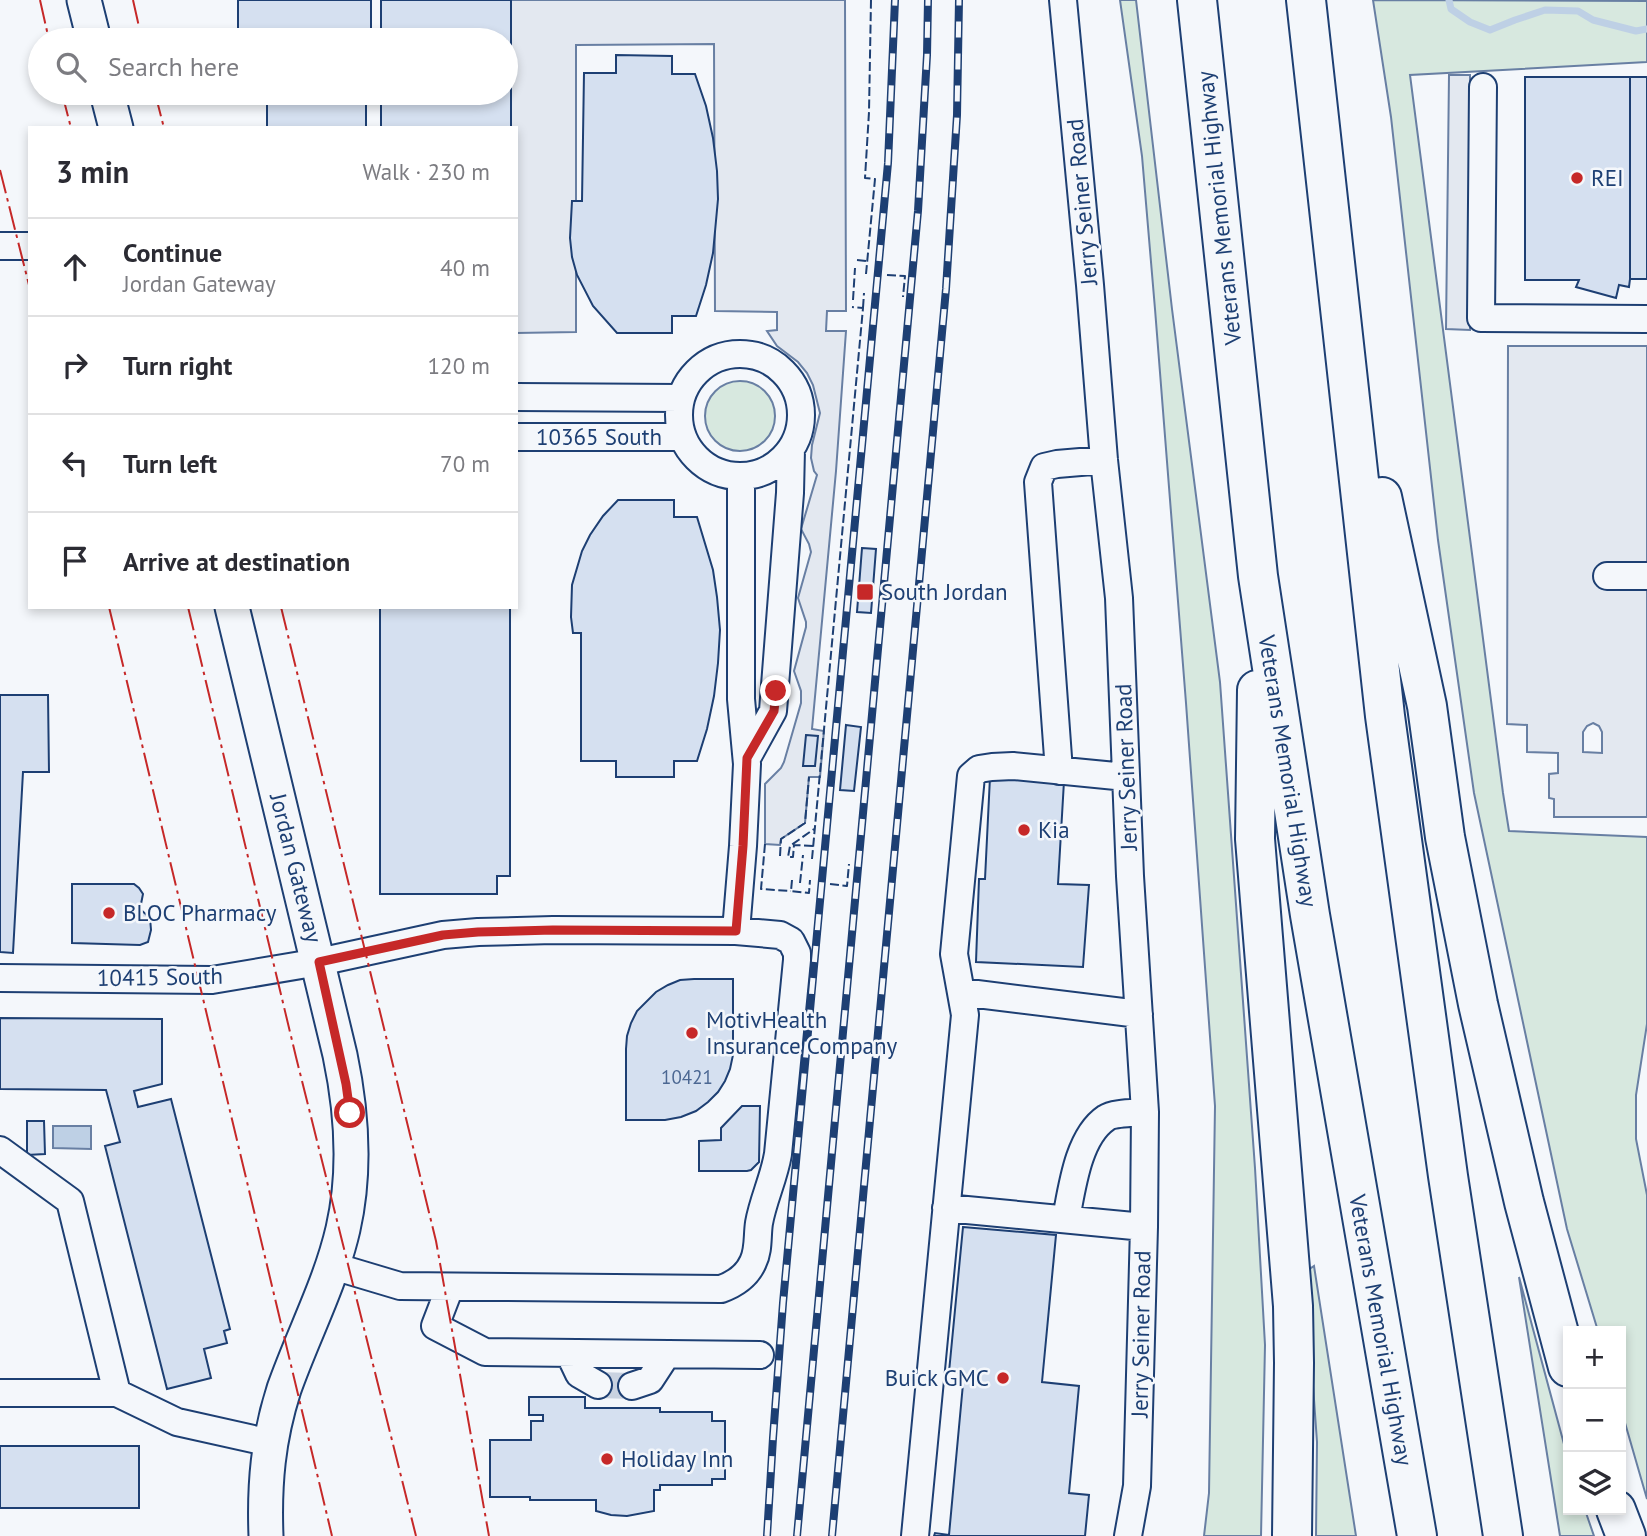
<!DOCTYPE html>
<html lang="en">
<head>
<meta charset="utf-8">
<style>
	body { margin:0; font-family:"PT Sans",sans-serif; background:#f2f2f3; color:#2b2b33 }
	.controls { position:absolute; right:21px; bottom:21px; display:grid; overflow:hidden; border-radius:0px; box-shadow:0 4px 10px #0003 }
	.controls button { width:63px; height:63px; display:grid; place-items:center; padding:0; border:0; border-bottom:2px solid #e1e1e2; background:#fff; color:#2b2b33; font:35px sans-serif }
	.stop { position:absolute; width:21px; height:21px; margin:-16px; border:5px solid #c62828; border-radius:50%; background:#fff }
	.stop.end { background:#c62828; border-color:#fff; box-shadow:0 2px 7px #0008 }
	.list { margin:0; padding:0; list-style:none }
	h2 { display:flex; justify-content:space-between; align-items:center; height:91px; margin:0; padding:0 28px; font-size:30px }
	h2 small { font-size:23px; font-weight:400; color:#7c7c81 }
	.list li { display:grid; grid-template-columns:46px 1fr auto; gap:21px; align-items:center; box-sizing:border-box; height:98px; padding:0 28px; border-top:2px solid #e1e1e2 }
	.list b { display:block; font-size:26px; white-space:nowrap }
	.list p { margin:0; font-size:23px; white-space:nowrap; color:#7c7c81 }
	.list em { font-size:23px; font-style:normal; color:#7c7c81 }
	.icon { flex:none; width:38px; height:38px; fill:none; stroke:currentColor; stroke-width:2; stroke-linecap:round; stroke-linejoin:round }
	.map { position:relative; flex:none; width:1647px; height:1536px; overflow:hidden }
	.search { position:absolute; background:#fff; box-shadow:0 4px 10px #0003; left:28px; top:28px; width:490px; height:77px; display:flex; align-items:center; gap:18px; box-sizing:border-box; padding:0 24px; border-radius:38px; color:#7c7c81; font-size:26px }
	.panel { position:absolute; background:#fff; box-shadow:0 4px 10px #0003; left:28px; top:126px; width:490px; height:483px; border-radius:0px }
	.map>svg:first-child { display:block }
</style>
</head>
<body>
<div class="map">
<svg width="1647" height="1536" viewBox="0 0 1647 1536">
	<rect width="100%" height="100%" fill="#f4f7fb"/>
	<path fill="#d7e8df" stroke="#687fa3" stroke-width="2" d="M1120,0h16l36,309 48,373 35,486 10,177 -4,191h-57l5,-43 6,-387 -29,-403 -31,-394 -13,-153z
		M1373,0l274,1v61l-237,13 93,718 6,38 138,6v187l-11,71v44l11,56v304l-26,-90v-78h-23l-31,-102 -93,-436 -36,-253 -47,-423z
		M705 416a35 35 0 1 1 70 0a35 35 0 1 1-70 0Z
		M1314,1266l42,270h-40l1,-94 -12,-170z
		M1519,1277l49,182v51h17l9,26h-34z"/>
	<path fill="#e3e8f0" stroke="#687fa3" stroke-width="2" fill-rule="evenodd" d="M511,0h334l1,311h-19l-1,20h20l-10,140 -24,258 12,2 -4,46h-11l-4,46 -24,16 -1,6 -15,-1v-60l16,-16 3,-6 17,-59v-12l-7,-20 12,-44v-5l-8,-24 13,-46 -2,-8 -8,-15 16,-54 -3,-4 -3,-13 1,-13 8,-32 -7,-28 -6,-12 -9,-11 -21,-16 -10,-15 10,-1v-18l-62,-1 -1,-267 -138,1v287l-60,1v-205h-5z
		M1449,75h21v255l-24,-1z
		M1508,346h139v471h-93v-18l-5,-1v-24l9,-1v-20l-31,-1v-27l-20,-1zM1593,723l6,3 3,6v21l-19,-1v-20l4,-6z"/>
	<path fill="#bed0e5" stroke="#687fa3" stroke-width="2" d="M53,1126h38v23l-38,-1z"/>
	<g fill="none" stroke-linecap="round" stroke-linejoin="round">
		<path stroke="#bed0e5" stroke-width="7" d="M1449,0l2,9 19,13 20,8 25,-10 30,-10 33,1 15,9 43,11 11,-2"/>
	</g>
	<path fill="#d5e0f0" stroke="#1d3f73" stroke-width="2" d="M238,0h133v40h-133z
		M381,0h130v128h-130v-35h125v-53h-125z
		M616,55l56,1v18h23l11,32 7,32 4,33 1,28 -5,54 -7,32 -10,31h-24v17h-55l-24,-27 -16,-31 -5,-18 -2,-19 2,-37h10l2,-128h32z
		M1525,77h105v202l-1,8 -10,-2 -3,13 -40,-11 3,-7h-54z
		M1630,77h17v202h-17z
		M267,93h99v35h-99z
		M618,500h56v17h23l16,53 4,27 3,33 -2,33 -4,33 -7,33 -10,32h-23v16h-58v-16h-35v-128h-8l-2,-16 1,-32 10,-34 8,-16 13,-19z
		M862,548l14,1 -5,64 -14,-1z
		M380,607h130v269h-13v18h-117z
		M0,695h48l1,77h-26l-10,181 -13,-1z
		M846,725l15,2 -7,64 -14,-1z
		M806,735l12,1 -3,30h-12z
		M990,777l74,4 -6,103 31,1 -6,82 -107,-5 3,-83h6z
		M72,884h62l5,4 4,6 -3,15 10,9 1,12 -3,12 -8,3 -68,-2z
		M694,979h39v76l-3,14 -5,12 -7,11 -10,10 -12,9 -15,6 -16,3h-39v-71l1,-13 4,-13 6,-12 19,-19 12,-7 12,-5z
		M0,1018l162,1v65l-28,7 4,16 33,-8 59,230 -6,2 3,12 -23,6 7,29 -44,11 -62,-243 15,-4 -14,-52 -106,-1z
		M742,1106h18l-1,56 -8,8 -4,1h-48v-30l22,-1v-12z
		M27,1121h17l1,33 -18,1z
		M963,1227l93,8 -14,147 37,4 -10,107 20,2 -4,41h-151l1,-3 14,2 15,-162 -15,-1z
		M529,1397h56v11h75v4h52v9h13v58h-13v6h-52v5h-6v21l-27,5 -16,-1 -15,-4v-11h-66v-3h-40v-57h41v-19h12v-6h-14z
		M0,1446h139v62h-139z"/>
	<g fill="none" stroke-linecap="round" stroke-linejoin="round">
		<path stroke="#c9d2e0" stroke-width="26" stroke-dasharray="26 13" stroke-linecap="butt" d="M598,1385l34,1"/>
		<g stroke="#1d3f73" stroke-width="30">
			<path id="minor" d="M1063,0l27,285 14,175 15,138 11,278 15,236 -1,115 -7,259 -9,50
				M1483,87l-2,231 166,1
				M0,246h30
				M679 415a61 61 0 1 1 122 0a61 61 0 1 1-122 0Z
				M516,397l164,1
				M516,437h166
				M1607,576h40
				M747,758l26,-47 17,-218 1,-44
				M1059,771l-21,-289 6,-15 13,-3 47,-4
				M736,931l7,-85 4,-82 -6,-65v-223
				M0,978l212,2 107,-18 124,-27 35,-3 75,-2 183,1 44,4 11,6 6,12v7l-19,194c-4,24 -15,46 -19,69 -2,13 0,27 -6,39 -6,14 -18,22 -32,27l-321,-3 -67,-20
				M961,992l178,22
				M0,1150l70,51 47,192
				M946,1208l198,19
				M1066,1219c6,-31 12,-82 40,-101 7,-5 29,-5 39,-6
				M450,1287l-15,39 50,26 275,3
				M569,1353l10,21 19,11
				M632,1386l18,-6 17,-26
				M0,1393h117l60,29 94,21
				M915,1536l50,-521 -11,-61 17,-178 8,-7 13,-2 21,-1 113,11"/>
		</g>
		<g stroke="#1d3f73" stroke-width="37">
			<path id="major" d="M84,0l10,40
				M107,93l9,35
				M232,607l108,448c12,57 16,117 3,174 -13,56 -40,106 -59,160 -16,50 -20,95 -18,147"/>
		</g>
		<g stroke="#1d3f73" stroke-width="42">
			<path id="highway" d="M1197,0l61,576 52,339 107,621
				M1306,0l79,716 63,460 55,360
				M1382,497l45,209 18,131 33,167 46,198 44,165
				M1257,690l-2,149 38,467 1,57 -2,173
				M1616,1510l10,26"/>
		</g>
		<use href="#minor" stroke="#f4f7fb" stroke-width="26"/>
		<use href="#major" stroke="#f4f7fb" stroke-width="33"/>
		<use href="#highway" stroke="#f4f7fb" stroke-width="38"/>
		<g stroke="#1d3f73" stroke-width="8">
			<path id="rail" d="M767,1536l6,-98 10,-135 105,-1140 7,-163
				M797,1536l121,-1325 9,-156 1,-55
				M832,1536l114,-1247 11,-174 2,-115"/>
		</g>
		<use href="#rail" stroke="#f4f7fb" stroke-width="5" stroke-dasharray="16" stroke-linecap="butt"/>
		<path stroke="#1d3f73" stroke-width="2" stroke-dasharray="9 3.5" stroke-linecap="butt" d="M857,260l10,1
			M866,274l9,-95 -10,-1 4,-66 2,-112
			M887,275l18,1 -2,21
			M853,300l2,-32
			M863,308l1,-15
			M765,844l-4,45 30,2
			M813,846l-19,-1 -1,12h-5l2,-11 24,-17
			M780,856l1,-17 24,-16 4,-46
			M812,859l51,-551 -11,-1
			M792,880l-1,11 18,2 1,-13
			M800,883l3,-28
			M830,884l17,2 2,-22"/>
		<path stroke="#c62828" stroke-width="2" stroke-dasharray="24 5 3.5 5" stroke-linecap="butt" d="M40,0l9,40
			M133,0l9,40
			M62,93l9,35
			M155,93l9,35
			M0,170l30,119
			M109,607l223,929
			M188,607l108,450 120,479
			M281,607l155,634 53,295"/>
	</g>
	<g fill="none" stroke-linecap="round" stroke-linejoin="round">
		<path stroke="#c62828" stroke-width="9" d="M350,1113l-4,-29 -27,-122 124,-27 35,-3 75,-2 183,1 7,-85 4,-88 27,-47 2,-20"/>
	</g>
	<g fill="#c62828" stroke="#f4f7fb" stroke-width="2.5">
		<circle cx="1577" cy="178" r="7"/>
		<rect x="856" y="583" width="18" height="18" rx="3.5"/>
		<circle cx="1024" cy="830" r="7"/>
		<circle cx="109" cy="913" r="7"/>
		<circle cx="692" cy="1033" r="7"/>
		<circle cx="1003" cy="1378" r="7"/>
		<circle cx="607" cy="1459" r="7"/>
	</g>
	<g text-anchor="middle" stroke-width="5" stroke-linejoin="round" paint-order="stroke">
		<g font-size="19" fill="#4b6792">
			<text x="687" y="1084">10421</text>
		</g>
		<g font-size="23" fill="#1d3f73" stroke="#f4f7fb" text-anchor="start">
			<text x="1591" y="186">REI</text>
			<text x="881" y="600">South Jordan</text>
			<text x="1038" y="838">Kia</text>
			<text x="123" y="921">BLOC Pharmacy</text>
			<text x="706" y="1028">MotivHealth<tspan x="706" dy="26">Insurance Company</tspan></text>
			<text x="989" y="1386" text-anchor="end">Buick GMC</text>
			<text x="621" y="1467">Holiday Inn</text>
		</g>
		<g font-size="23" fill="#1d3f73" stroke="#f4f7fb">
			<text transform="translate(1082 202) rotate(-95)" y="8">Jerry Seiner Road</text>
			<text transform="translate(1219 208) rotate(-96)" y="8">Veterans Memorial Highway</text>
			<text x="599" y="445">10365 South</text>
			<text transform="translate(1126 767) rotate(-92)" y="8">Jerry Seiner Road</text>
			<text transform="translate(1288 771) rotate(81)" y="8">Veterans Memorial Highway</text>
			<text transform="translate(296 868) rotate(76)" y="8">Jordan Gateway</text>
			<text transform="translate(160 977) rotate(-1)" y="8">10415 South</text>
			<text transform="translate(1381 1330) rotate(80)" y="8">Veterans Memorial Highway</text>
			<text transform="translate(1141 1334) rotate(-89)" y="8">Jerry Seiner Road</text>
		</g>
	</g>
</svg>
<div class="controls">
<button>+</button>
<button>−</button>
<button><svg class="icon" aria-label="layers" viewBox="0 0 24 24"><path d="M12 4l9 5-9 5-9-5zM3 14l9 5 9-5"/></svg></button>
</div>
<div class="stop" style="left:350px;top:1113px"></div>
<div class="stop end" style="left:776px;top:691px"></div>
<div class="search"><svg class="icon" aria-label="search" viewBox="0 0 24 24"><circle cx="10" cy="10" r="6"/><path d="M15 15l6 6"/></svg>Search here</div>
<section class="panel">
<h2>3 min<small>Walk · 230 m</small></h2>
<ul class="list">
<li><svg class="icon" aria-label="ahead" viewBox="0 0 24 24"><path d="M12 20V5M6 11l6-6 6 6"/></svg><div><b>Continue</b><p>Jordan Gateway</p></div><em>40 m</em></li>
<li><svg class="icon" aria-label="right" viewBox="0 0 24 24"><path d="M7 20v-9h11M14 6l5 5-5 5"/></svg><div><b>Turn right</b></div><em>120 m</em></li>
<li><svg class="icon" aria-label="left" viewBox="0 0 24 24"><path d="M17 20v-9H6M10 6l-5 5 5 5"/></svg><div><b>Turn left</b></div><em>70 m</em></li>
<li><svg class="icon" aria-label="arrive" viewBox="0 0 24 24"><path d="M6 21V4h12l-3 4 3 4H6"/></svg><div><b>Arrive at destination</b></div></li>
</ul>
</section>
</div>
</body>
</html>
